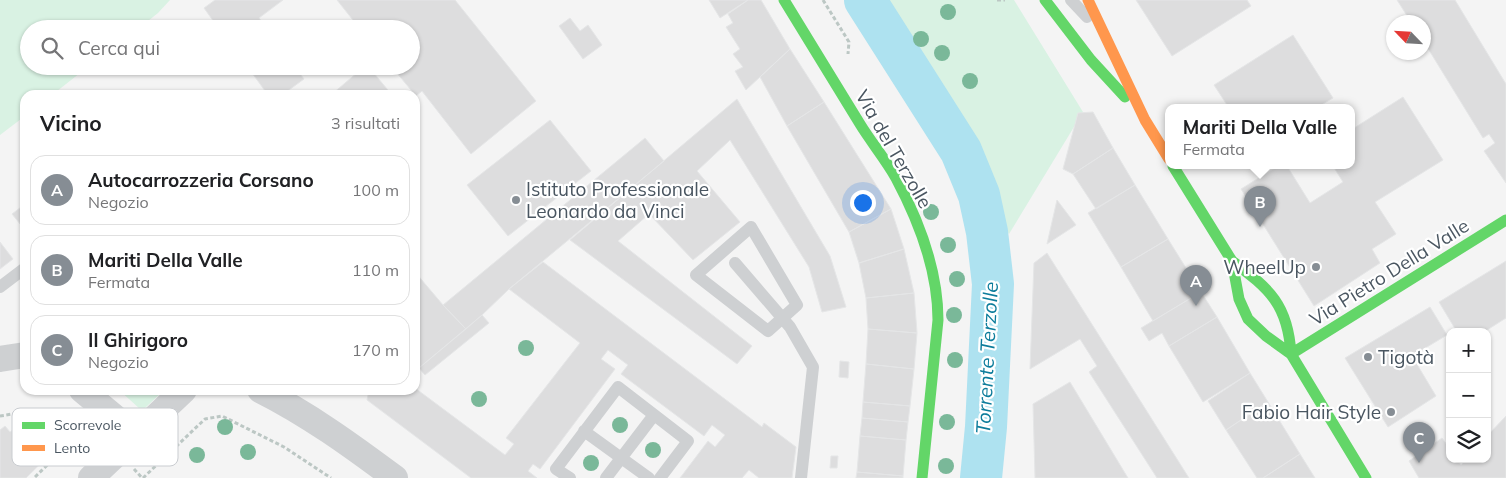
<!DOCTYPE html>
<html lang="it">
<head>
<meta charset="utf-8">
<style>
	body { margin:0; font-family:Mulish,sans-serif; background:#f2f2f2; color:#202124 }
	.controls { position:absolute; right:15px; bottom:15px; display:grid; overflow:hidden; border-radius:10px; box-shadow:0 1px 4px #0004 }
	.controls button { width:45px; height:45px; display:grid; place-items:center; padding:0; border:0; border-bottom:1px solid #e0e0e0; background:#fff; color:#202124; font:25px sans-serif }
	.compass { position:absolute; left:1386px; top:15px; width:45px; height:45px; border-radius:50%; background:#fff; box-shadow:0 1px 4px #0004; rotate:295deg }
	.you { position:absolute; left:862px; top:202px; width:18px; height:18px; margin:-12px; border:4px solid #fff; border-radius:50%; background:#1a73e8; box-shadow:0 0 0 8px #1a73e833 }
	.badge { display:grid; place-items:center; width:32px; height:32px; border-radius:50%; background:#868d94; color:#fff; font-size:16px; font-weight:700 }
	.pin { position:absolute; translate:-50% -41px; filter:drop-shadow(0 1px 2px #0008) }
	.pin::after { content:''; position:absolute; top:26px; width:18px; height:15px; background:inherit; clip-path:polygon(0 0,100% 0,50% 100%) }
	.popup { position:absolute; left:1165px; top:104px; width:190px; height:65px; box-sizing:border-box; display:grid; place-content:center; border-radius:10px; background:#fff; filter:drop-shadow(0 1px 4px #0005); font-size:16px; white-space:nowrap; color:#757577 }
	.popup b { font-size:19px; color:#202124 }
	.popup::after { content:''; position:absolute; left:50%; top:100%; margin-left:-10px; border:10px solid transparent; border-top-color:#fff }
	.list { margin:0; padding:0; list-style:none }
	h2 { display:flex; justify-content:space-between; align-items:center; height:65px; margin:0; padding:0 20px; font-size:21px }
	h2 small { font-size:16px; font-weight:400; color:#757577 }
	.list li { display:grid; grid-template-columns:32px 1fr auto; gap:15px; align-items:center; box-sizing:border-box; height:70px; margin:0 10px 10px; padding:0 10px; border:1px solid #e0e0e0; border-radius:15px }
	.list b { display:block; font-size:19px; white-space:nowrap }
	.list p { margin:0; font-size:16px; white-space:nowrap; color:#757577 }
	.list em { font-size:16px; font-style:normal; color:#757577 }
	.icon { flex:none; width:28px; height:28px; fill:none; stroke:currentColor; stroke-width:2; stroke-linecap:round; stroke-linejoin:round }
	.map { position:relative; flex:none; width:1506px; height:478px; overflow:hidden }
	.search { position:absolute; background:#fff; box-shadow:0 1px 4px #0004; left:20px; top:20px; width:400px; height:55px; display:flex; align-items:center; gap:12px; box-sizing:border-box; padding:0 18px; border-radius:28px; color:#757577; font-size:19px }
	.panel { position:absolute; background:#fff; box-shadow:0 1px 4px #0004; left:20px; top:90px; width:400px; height:305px; border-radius:15px }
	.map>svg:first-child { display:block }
</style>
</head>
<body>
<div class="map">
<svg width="1506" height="478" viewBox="0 0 1506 478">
	<rect width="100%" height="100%" fill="#f4f4f4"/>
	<path fill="#d9f2e3" d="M0,0h170l-12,13 -20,16h-109v37h60l-37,29h-27v21l-25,19z
		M876,0h138l69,112 -74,122z
		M119,390h45l-19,18 -5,1z"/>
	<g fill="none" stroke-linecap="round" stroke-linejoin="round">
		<path stroke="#aee2f0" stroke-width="42" d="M865,0l96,151 18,44 8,37 6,52 -7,143 -5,51"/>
	</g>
	<path fill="#ddddde" stroke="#e5e6e7" d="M215,0h68l-24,18 8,11h-48l-15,-21z
		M337,0h118l81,101 -65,53 -49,-63 -6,5 -25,-30h20v-37h-51z
		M709,0h39l-28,18z
		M748,0h13l29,49 -44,41 -11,-19 8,-4 -10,-13 7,-5 -14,-22 7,-4 -5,-9z
		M1136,0h111l4,6 -79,50z
		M1397,0h58l51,84v99l-22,-32 11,-8 -6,-9 -6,4 -59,-96v-20h-13z
		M570,18l10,13 8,-6 14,20 -19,14 -24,-33z
		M1293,35l40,63 -17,10h-87l-15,-23z
		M790,49l34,53 -37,24 -27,-49z
		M247,66h47l10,13 -22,16h-14z
		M365,66h3l24,29h-61z
		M1403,97l40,63 -68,42 21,32 -24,15 8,14 -66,43 -73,-117 37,-23h9l23,37 33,-21 -10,-16h18v-36z
		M737,99l93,157 16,51 -24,5 -13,-45 -79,-127 -33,31 43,51 -47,38 -44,-46 -31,27 134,105 -15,18 -167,-124z
		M824,102l67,107 -42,23 -62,-106z
		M1093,112l20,36 -40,26 -10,-5 15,-56z
		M550,120l41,51 -83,65 -41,-51z
		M645,138l19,23 -155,128 -27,26 -16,14 -23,-24z
		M1113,148l22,37 -39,24 -23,-35z
		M1135,185l33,54 -47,28 -33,-54z
		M1057,200l19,25 -29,19z
		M25,204v26l-13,-16z
		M891,209l13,40 -45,14 -10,-31z
		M1168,239l33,53 -48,29 -32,-54z
		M0,242l13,17 -13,10z
		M904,249l10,44 -48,5 -7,-35z
		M1047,253l142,225h-32l-68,-106 8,-6 -17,-27 -50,30 4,-106z
		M1506,261v57l-22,14h-27l-18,-30z
		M543,262l219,165 2,-4 32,24 -4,31h-33l-10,-8 -7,8h-62l28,-37 7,6 10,-12 -13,-10 -8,11 -83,-62 7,-9 -20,-15 -7,9 14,10 -75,100 -7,-5 -5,7 9,7h-66l-104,-78 1,-5 -1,-3 2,-2h46v-2l90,67 9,-11 -8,-6 74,-95 -71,-54z
		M415,272l28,33 23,24 -47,39 -4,-4z
		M1201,292l16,25 -48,29 -7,-13 -13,8 -8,-13z
		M914,293l3,40 -49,-4 -2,-31z
		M1430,307l17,28 -35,21 24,40 -48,31 -43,-69z
		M482,315l7,8 -64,52 -6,-7z
		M1217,317l33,56 -47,29 -34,-56z
		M868,329l49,4 -3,36 -48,-5z
		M840,361l9,1 -1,16 -9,-1z
		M866,364l48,5 -4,37 -47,-4z
		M1250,373l18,29 -42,28 -18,-29z
		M1070,382l58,96h-93l-2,-74z
		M863,402l47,4 -2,16 -46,-4z
		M1268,402l32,52 -37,24h-6l-31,-48z
		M1506,416v62h-87l-10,-17 33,-23 8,11v10h7l4,6 5,-6h21v-23z
		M39,418l22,3 14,9 -49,48h-26v-48l5,-4 5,6 17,-11z
		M862,418l46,4 -2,18 -46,-4z
		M860,436l46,4 -3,36 -46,-4z
		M1300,454l15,24h-52z
		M831,456h7l-1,12h-7z
		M857,472l46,4v2h-47z"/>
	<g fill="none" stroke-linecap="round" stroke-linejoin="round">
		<path stroke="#bcc7c4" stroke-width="3" stroke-dasharray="4 2.5" stroke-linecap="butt" d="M823,0l26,42 -1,12
			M997,0h8
			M0,416c15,-2 33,-7 49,-6 12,1 25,12 36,18l-51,50
			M134,469l8,9
			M143,478l62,-59 17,-3 62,31 47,31"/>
		<path stroke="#ced0d2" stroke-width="12" d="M1071,0l16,17
			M751,227l46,78 -29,26 -72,-56z
			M735,263l55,64 23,40 -12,111
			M0,287l25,-19
			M584,431l65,47
			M570,478l-14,-9 62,-82 70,54 -28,37
			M606,478l48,-63"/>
		<path stroke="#ced0d2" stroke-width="26" d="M0,359l25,-4
			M82,390l54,45
			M260,390c48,24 92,56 135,88
			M91,478l93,-88"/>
		<path stroke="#63d668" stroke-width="11" d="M784,0c25,41 51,83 76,124 11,18 26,36 36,54 23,43 42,93 42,142l-16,158
			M1045,0l46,60 34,37
			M1173,166l59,95 7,38 9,20 18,17 25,18 75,124
			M1232,261c38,28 56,44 59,93
			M1291,354l215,-134"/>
		<path stroke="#ff974d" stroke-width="11" d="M1088,0l57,120 24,39"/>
	</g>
	<g fill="#7ab899">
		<circle cx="948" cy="12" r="8"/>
		<circle cx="921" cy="39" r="8"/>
		<circle cx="942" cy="53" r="8"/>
		<circle cx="970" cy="81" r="8"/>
		<circle cx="931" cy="212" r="8"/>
		<circle cx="948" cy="245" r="8"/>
		<circle cx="957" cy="279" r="8"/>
		<circle cx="954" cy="315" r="8"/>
		<circle cx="526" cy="348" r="8"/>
		<circle cx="955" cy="360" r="8"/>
		<circle cx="479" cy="399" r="8"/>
		<circle cx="947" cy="422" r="8"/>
		<circle cx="620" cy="425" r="8"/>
		<circle cx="225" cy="427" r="8"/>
		<circle cx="653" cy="450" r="8"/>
		<circle cx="248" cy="452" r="8"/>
		<circle cx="197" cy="455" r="8"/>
		<circle cx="591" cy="463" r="8"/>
		<circle cx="946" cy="466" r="8"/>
	</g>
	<g fill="#868d94" stroke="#fff" stroke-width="2">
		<circle cx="516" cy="200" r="5"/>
		<circle cx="1316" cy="267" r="5"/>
		<circle cx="1368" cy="357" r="5"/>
		<circle cx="1391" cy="412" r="5"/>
	</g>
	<g text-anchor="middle" stroke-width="4.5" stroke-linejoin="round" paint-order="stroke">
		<g font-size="19" fill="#4a5661" stroke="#fff">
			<text transform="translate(894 149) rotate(60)" y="7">Via del Terzolle</text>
			<text transform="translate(1389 272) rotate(-32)" y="7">Via Pietro Della Valle</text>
		</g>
		<g font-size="19" fill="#4a5661" stroke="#fff" text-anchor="start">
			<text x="526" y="196">Istituto Professionale<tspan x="526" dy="22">Leonardo da Vinci</tspan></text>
			<text x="1306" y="274" text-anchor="end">WheelUp</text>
			<text x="1378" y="364">Tigotà</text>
			<text x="1381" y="419" text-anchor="end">Fabio Hair Style</text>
		</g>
		<g font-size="20" font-style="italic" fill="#0c7c9b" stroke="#fff">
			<text transform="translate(987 358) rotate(-87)" y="7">Torrente Terzolle</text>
		</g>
	</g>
	<rect x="12" y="408" width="166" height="58" rx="8" fill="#fff" stroke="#c9ccd0" stroke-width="1"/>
	<rect x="22" y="422" width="23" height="7" fill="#63d668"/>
	<rect x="22" y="445" width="23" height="6" fill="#ff974d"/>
	<g font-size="14" fill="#4a5661">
		<text x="54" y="430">Scorrevole</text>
		<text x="54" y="453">Lento</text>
	</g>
</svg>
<div class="controls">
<button>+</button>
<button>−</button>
<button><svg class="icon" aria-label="layers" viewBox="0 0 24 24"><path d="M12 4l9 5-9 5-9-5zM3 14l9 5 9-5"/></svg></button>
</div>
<svg class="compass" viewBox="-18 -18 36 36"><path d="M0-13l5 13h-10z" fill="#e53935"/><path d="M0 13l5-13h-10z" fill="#757577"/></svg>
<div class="you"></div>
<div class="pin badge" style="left:1196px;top:306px">A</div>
<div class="pin badge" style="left:1260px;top:227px">B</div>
<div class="popup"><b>Mariti Della Valle</b>Fermata</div>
<div class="pin badge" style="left:1419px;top:463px">C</div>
<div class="search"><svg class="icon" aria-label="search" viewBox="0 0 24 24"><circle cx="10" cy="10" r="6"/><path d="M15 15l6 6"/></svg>Cerca qui</div>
<section class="panel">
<h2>Vicino<small>3 risultati</small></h2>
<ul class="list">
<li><span class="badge">A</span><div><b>Autocarrozzeria Corsano</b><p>Negozio</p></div><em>100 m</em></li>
<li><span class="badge">B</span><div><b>Mariti Della Valle</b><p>Fermata</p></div><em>110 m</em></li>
<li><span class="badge">C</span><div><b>Il Ghirigoro</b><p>Negozio</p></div><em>170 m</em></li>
</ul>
</section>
</div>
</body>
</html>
